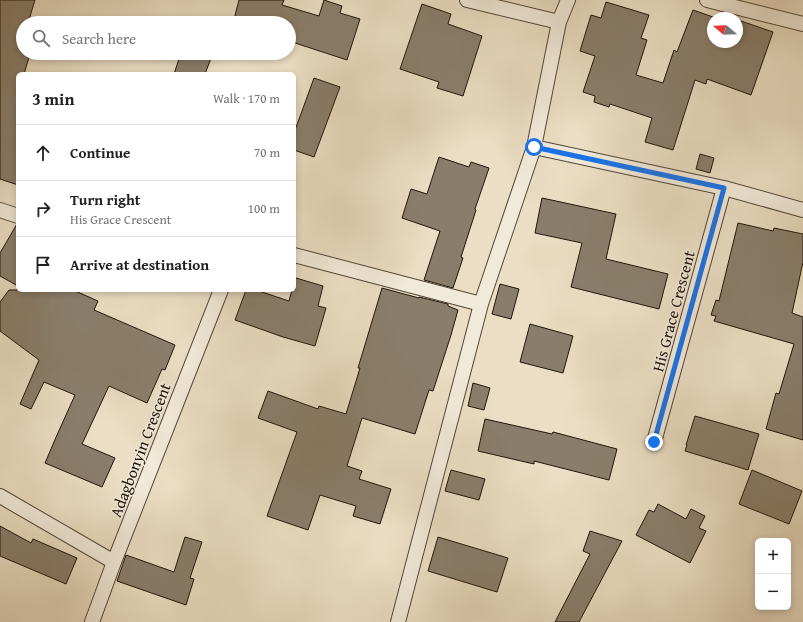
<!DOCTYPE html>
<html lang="en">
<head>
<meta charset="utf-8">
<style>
	body { margin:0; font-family:"Gentium Book Plus",serif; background:#f6f6f6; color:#202124 }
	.controls { position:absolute; right:12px; bottom:12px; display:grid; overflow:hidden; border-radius:6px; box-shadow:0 2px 6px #0003 }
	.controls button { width:36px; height:36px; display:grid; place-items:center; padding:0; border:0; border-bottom:1px solid #e0e0e0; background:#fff; color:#202124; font:20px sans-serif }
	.compass { position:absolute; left:707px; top:12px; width:36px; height:36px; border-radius:50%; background:#fff; box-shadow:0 2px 6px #0003; rotate:289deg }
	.stop { position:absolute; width:12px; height:12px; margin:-9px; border:3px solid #1a73e8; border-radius:50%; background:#fff }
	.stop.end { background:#1a73e8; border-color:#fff; box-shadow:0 1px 4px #0008 }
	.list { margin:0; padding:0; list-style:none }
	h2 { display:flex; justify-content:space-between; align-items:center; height:52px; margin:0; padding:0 16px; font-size:17px }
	h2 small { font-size:13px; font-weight:400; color:#757577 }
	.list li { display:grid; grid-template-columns:26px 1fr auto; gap:12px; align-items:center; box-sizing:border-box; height:56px; padding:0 16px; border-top:1px solid #e0e0e0 }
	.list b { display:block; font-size:15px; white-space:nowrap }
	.list p { margin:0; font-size:13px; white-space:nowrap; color:#757577 }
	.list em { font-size:13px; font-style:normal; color:#757577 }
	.icon { flex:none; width:22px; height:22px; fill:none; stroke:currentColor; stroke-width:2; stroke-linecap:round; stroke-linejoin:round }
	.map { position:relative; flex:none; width:803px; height:622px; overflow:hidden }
	.search { position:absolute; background:#fff; box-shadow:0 2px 6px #0003; left:16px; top:16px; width:280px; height:44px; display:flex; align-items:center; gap:10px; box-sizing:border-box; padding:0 14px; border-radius:22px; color:#757577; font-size:15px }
	.panel { position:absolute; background:#fff; box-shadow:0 2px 6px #0003; left:16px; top:72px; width:280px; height:220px; border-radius:6px }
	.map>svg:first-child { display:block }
</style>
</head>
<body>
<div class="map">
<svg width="803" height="622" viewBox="0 0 803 622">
	<rect width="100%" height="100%" fill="#ebdec4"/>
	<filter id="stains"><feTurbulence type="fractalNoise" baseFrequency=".005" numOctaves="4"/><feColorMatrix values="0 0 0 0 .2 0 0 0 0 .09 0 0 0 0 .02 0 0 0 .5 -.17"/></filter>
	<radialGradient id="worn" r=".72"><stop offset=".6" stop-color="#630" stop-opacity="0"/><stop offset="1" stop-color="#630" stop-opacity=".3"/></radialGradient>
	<path fill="#8a7e6b" stroke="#20150a" d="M0,0h35l-7,23h-5v30l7,1 -6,20h-6v111l-18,-6z
		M239,0h45l-2,5 37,11 5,-16 18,6 -2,7 20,6 -13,41 -58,-19v-18h-56z
		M606,2l43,13 -8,23 6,2 -11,35 27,8 11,-33 3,2 16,-42 23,8h-3v24h24v-16l2,1 2,-6 32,11 -22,63 -44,-16 -1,5 -11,-4 -22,70 -28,-8 7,-24 -42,-14 -1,3 -15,-5 1,-6 -12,-4 12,-36 -15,-5 11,-36 10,3z
		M422,4l29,10 -3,10 34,12 -19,60 -26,-8 2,-6 -39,-13z
		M181,53h32l-8,21h-31z
		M314,78l26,9 -26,70 -20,-7v-17z
		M700,154l14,4 -4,15 -14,-4z
		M439,157l30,10 2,-5 18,6 -14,41 1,1 -15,47 2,1 -10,30 -29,-8 16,-49 -38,-13 9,-29 16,5z
		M542,198l74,16 -10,45 62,15 -9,35 -88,-22 11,-44 -47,-10z
		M738,223l35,8 1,-3 29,6v28l-11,51 11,4v123l-37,-11 10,-36 3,1 15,-50 -80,-23 2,-5 -5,-1 5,-15 3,1z
		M17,224h1v62l-18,-10v-23z
		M296,278l27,8 -5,20 8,2 -11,38 -32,-9 -48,-17 11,-30h10l33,11 3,-11h2v-6z
		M500,284l19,5 -8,30 -19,-5z
		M382,288l37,10v-1l29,7v2l10,4 -7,25 -18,56 -4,-1 -14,44 -53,-16 -15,48 15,5 -3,8 32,10 -11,35 -27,-8 3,-10 -36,-11 -12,35 -41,-14 30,-84 -39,-14 10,-27 50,18 1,-3 27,8 14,-46h-2z
		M9,290h64l25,11 -4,9 81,35 -10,25 -3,-1 -15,34 -38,-17 -27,58 33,14 -13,29 -57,-24 12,-28 18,-40 -31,-13 -13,27 -11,-5 19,-44 -39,-29v-29z
		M530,324l43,12 -10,37 -43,-11z
		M473,383l17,5 -6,22 -16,-4z
		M695,416l64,18 -11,36 -63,-19 2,-6h-1z
		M485,419l67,15 1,-2 64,17 -8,31 -75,-19v3l-56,-13z
		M451,470l34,9 -6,21 -34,-9z
		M752,470l50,21 -13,33 -50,-20z
		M658,504l28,15 5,-10 14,7 -6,12 7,3 -16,32 -54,-28 13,-25 5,2z
		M0,526l31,17 2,-4 44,19 -11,26 -66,-28z
		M590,531l32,10 -43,81h-24l35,-68 -7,-3z
		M185,537l17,5 -12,36 4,1 -8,26 -69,-24 9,-26 48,17z
		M438,537l70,21 -11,34 -69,-21z"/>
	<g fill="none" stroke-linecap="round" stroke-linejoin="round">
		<g stroke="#534738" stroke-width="16">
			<path id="street" d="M467,0l92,22
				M707,0l96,24
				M534,147l190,41 79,22
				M0,210l18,6
				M294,255l187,49
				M654,442l70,-254
				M0,496l114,66
				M92,622l22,-60 107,-272
				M398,622l83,-318 53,-157 25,-125 9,-22"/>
		</g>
		<use href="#street" stroke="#f2ead9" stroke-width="14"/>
	</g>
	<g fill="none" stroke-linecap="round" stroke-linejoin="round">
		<path stroke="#1a73e8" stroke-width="5" d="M534,147l190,41 -70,254"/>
	</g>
	<g text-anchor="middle" stroke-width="3" stroke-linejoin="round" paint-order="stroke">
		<g font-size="16" fill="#20150a" stroke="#f2ead9">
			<text transform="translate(673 311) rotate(-75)" y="6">His Grace Crescent</text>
			<text transform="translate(140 450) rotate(-69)" y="6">Adagbonyin Crescent</text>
		</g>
	</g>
	<rect width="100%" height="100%" filter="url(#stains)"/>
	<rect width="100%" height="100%" fill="url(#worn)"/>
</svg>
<div class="controls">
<button>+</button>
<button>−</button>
</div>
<svg class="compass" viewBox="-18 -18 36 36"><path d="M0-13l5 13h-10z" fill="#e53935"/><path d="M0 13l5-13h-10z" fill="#757577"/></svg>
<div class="stop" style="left:534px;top:147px"></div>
<div class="stop end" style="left:654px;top:442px"></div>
<div class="search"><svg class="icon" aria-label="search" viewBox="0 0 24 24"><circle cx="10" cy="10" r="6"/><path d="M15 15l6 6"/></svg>Search here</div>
<section class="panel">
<h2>3 min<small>Walk · 170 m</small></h2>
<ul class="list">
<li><svg class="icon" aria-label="ahead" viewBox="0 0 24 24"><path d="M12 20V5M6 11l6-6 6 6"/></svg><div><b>Continue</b></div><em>70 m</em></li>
<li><svg class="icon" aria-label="right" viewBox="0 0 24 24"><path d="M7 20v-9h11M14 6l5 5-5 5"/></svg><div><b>Turn right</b><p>His Grace Crescent</p></div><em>100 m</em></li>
<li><svg class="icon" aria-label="arrive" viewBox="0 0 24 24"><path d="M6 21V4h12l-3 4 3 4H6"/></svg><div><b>Arrive at destination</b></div></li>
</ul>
</section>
</div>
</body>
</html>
